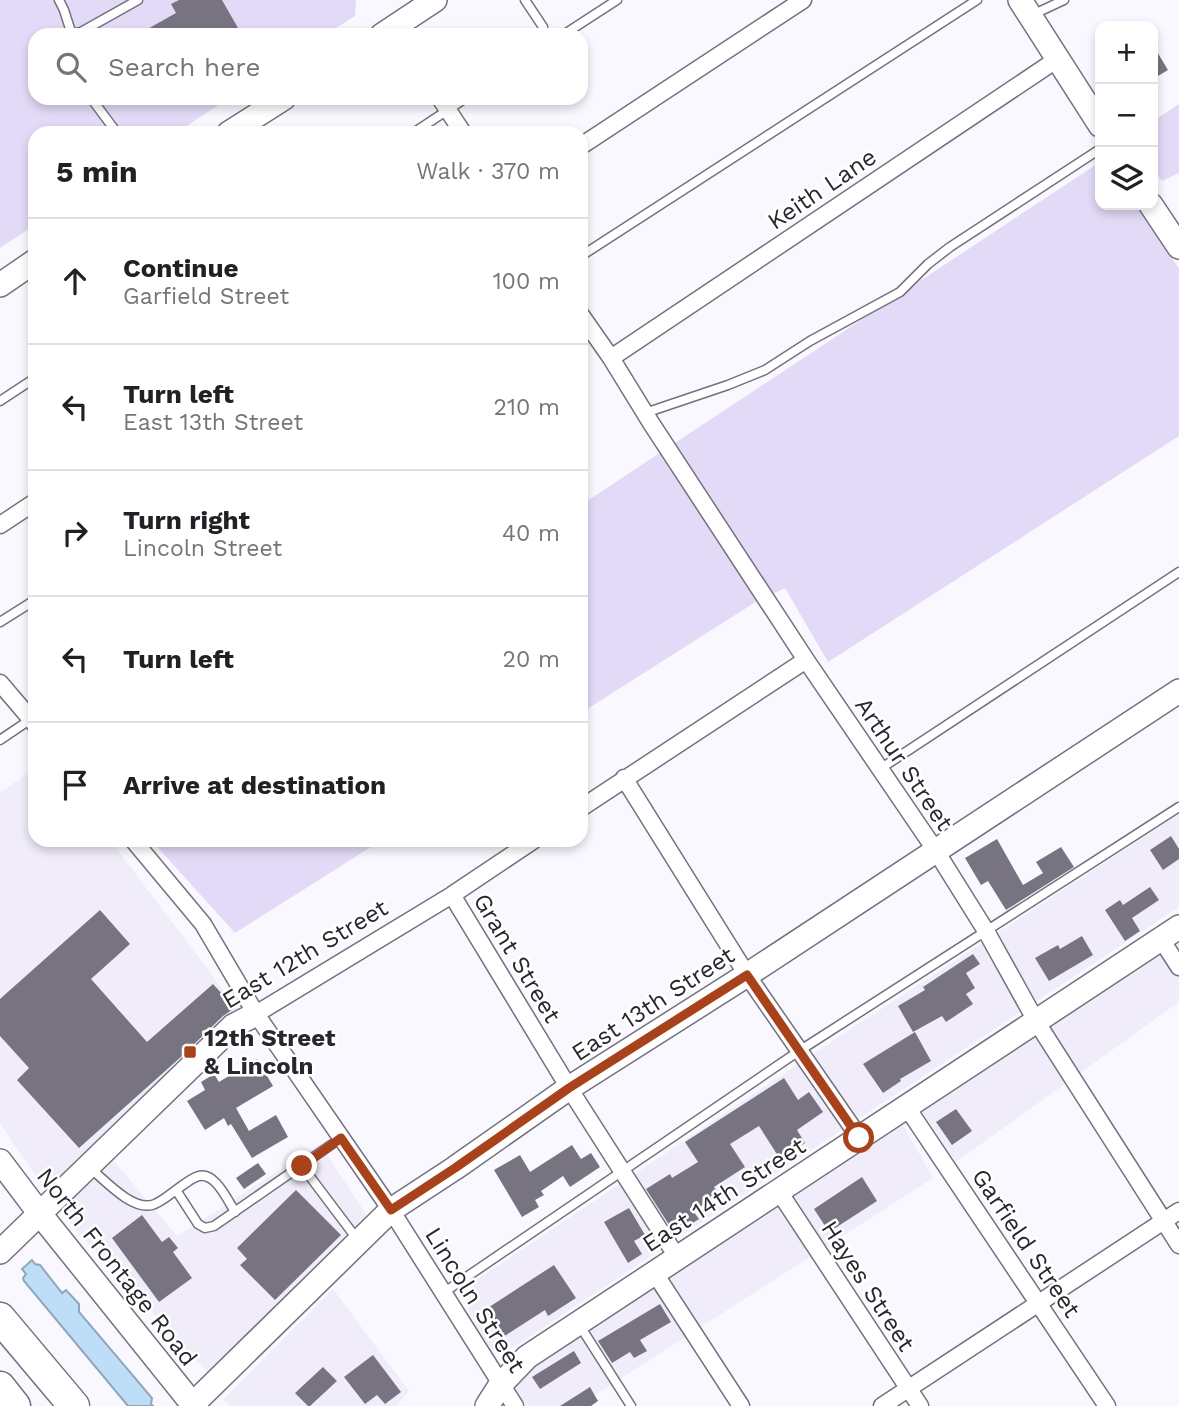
<!DOCTYPE html>
<html lang="en">
<head>
<meta charset="utf-8">
<style>
	body { margin:0; font-family:"Work Sans",sans-serif; background:#f2f2f2; color:#202124 }
	.controls { position:absolute; right:21px; top:21px; display:grid; overflow:hidden; border-radius:14px; box-shadow:0 4px 10px #0003 }
	.controls button { width:63px; height:63px; display:grid; place-items:center; padding:0; border:0; border-bottom:2px solid #e0e0e0; background:#fff; color:#202124; font:35px sans-serif }
	.stop { position:absolute; width:21px; height:21px; margin:-16px; border:5px solid #a8421b; border-radius:50%; background:#fff }
	.stop.end { background:#a8421b; border-color:#fff; box-shadow:0 2px 7px #0008 }
	.list { margin:0; padding:0; list-style:none }
	h2 { display:flex; justify-content:space-between; align-items:center; height:91px; margin:0; padding:0 28px; font-size:30px }
	h2 small { font-size:23px; font-weight:400; color:#757577 }
	.list li { display:grid; grid-template-columns:46px 1fr auto; gap:21px; align-items:center; box-sizing:border-box; height:126px; padding:0 28px; border-top:2px solid #e0e0e0 }
	.list b { display:block; font-size:26px; white-space:nowrap }
	.list p { margin:0; font-size:23px; white-space:nowrap; color:#757577 }
	.list em { font-size:23px; font-style:normal; color:#757577 }
	.icon { flex:none; width:38px; height:38px; fill:none; stroke:currentColor; stroke-width:2; stroke-linecap:round; stroke-linejoin:round }
	.map { position:relative; flex:none; width:1179px; height:1406px; overflow:hidden }
	.search { position:absolute; background:#fff; box-shadow:0 4px 10px #0003; left:28px; top:28px; width:560px; height:77px; display:flex; align-items:center; gap:18px; box-sizing:border-box; padding:0 24px; border-radius:21px; color:#757577; font-size:26px }
	.panel { position:absolute; background:#fff; box-shadow:0 4px 10px #0003; left:28px; top:126px; width:560px; height:721px; border-radius:21px }
	.map>svg:first-child { display:block }
</style>
</head>
<body>
<div class="map">
<svg width="1179" height="1406" viewBox="0 0 1179 1406">
	<rect width="100%" height="100%" fill="#faf8ff"/>
	<path fill="#f0ecf9" d="M35,768v72h75l132,175 -196,176 -46,-67v-331z
		M1179,814v93l-673,445h-13l-13,-20 -20,-41 377,-253z
		M1179,943v59l-223,160 -36,-54z
		M903,1125l30,53 -355,228h-50l-15,-16 9,-15z
		M320,1144l48,73 -161,155 -136,-147 -3,-12 5,-15 40,-38 64,76z
		M333,1289l76,102 -12,15h-167l-7,-6z"/>
	<path fill="#e3daf7" d="M0,0h356l-1,16 -30,19h-290v63h194l-53,35h-141v92l-35,23z
		M1179,104v69l-17,8 -9,-13v-47z
		M1100,162v43h38l41,64v167l-351,226 -43,-74 -31,15 -173,110v-208z
		M151,840h231l-147,93z"/>
	<path fill="#beddf7" stroke="#91a6ba" stroke-width="2" d="M32,1260l3,4 5,1 22,28 4,-3 13,14v8l73,86 -1,6 2,2h-25l-104,-125 -1,-3 3,-4 -4,-5z"/>
	<path fill="#787381" d="M179,0h43l20,35h-105l39,-22 -5,-9z
		M1153,45l15,25 -15,9z
		M1171,836l8,13v10l-16,11 -13,-20z
		M997,839l26,46 20,-12 -7,-11 25,-15 13,20 -68,43 -18,-29 -7,4 -16,-27z
		M1150,887l9,13 -27,18 8,13 -15,10 -20,-31 15,-10 3,5z
		M100,910l30,34 -39,35 56,63 66,-58 22,24 -12,8 -41,40 -103,92 -62,-68 12,-12 -29,-32v-37z
		M1082,936l11,19 -44,26 -14,-23 23,-13 2,4z
		M973,954l7,10 -14,9 9,15 -9,6 7,10 -27,18 -4,-6 -29,16 -15,-26 27,-16 -2,-3z
		M915,1032l16,29 -31,18 1,2 -18,12 -20,-29z
		M257,1059l16,27 -37,22 13,23 27,-16 12,22 -36,21 -21,-34 -3,2 -4,-8 -19,12 -18,-29 18,-11 -4,-8 13,-8 5,8z
		M784,1078l14,22 11,-8 14,20 -26,18 8,13 -25,16 -21,-33 -29,18 15,23 -31,20 5,8 -26,16 6,8 -24,15 -29,-45 24,-15 2,4 26,-16 -13,-20z
		M956,1109l16,22 -20,14 -16,-23z
		M572,1145l9,14 10,-6 9,14 -30,20 -7,-11 -22,15 3,4 -9,5 4,7 -17,10 -28,-47 26,-15 10,17z
		M258,1163l8,11 -22,15 -8,-11z
		M862,1177l15,24 -48,31 -15,-23z
		M296,1190l45,45 -66,65 -35,-35 7,-6 -10,-11z
		M629,1208l16,27 -11,6 8,13 -14,9 -24,-41z
		M142,1215l20,27 7,-5 9,11 -5,4 19,26 -33,24 -47,-64z
		M554,1265l22,33 -28,18 -3,-6 -45,29 -17,-28z
		M660,1304l11,18 -31,18 7,11 -13,7 -4,-6 -18,11 -14,-22z
		M574,1351l7,12 -41,26 -8,-12z
		M373,1355l28,37 -16,12 -8,-9 -12,9 -21,-27z
		M323,1367l14,14 -27,25h-2l-13,-13z
		M590,1387l8,14 -7,5h-31z"/>
	<g fill="none" stroke-linecap="round" stroke-linejoin="round">
		<g stroke="#75707e" stroke-width="11">
			<path id="lane" d="M59,0l5,10 8,25
				M525,0l18,27
				M1032,15l32,-15
				M71,34l10,-2 57,-32
				M563,35l54,-35
				M91,98l26,35
				M413,133l53,-35
				M581,256l396,-256
				M0,401l35,-23
				M645,413l83,-28 37,-15 45,-29 90,-49 28,-28 22,-17 150,-98
				M0,622l35,-22
				M0,740l31,-21
				M880,769l299,-197
				M302,1166l55,73
				M90,1168c15,12 41,42 62,37 8,-2 17,-10 24,-15l22,34 7,4 9,-2 127,-88
				M176,1190c6,-4 13,-10 20,-13 18,-8 31,22 39,35
				M443,1293l356,-242 380,-244
				M580,1326l51,80"/>
		</g>
		<g stroke="#75707e" stroke-width="19">
			<path id="street" d="M440,98l23,35
				M581,146l222,-146
				M581,315l30,43 40,65 155,237 130,191 50,80 50,90 143,224
				M611,358l448,-300
				M0,525l35,-23
				M0,683l35,41
				M624,778l123,197 112,162
				M581,808l225,-148
				M133,840l70,84 53,90 135,196 124,196
				M452,895l117,193 108,169
				M1161,939l18,28
				M256,1014l196,-119 82,-55
				M906,1106l201,300
				M778,1190l142,216
				M654,1272l87,134
				M882,1406l297,-195"/>
		</g>
		<g stroke="#75707e" stroke-width="26">
			<path id="secondary" d="M1020,0l80,125
				M382,35l53,-35
				M229,133l55,-35
				M1151,205l28,42
				M0,285l35,-24
				M0,1161l40,53 154,192
				M0,1252l233,-226 23,-12
				M191,1406l200,-196 64,-42 114,-80 178,-113 432,-284
				M487,1406l14,-22 26,-27 652,-430"/>
		</g>
		<g stroke="#75707e" stroke-width="33">
			<path id="highway" d="M0,1318l74,88
				M0,1387l15,19"/>
		</g>
		<use href="#lane" stroke="#fff" stroke-width="8"/>
		<use href="#street" stroke="#fff" stroke-width="16"/>
		<use href="#secondary" stroke="#fff" stroke-width="23"/>
		<use href="#highway" stroke="#fff" stroke-width="30"/>
	</g>
	<g fill="none" stroke-linecap="round" stroke-linejoin="round">
		<path stroke="#a8421b" stroke-width="9" d="M302,1166l39,-28 50,72 64,-42 114,-80 178,-113 112,163"/>
	</g>
	<rect fill="#a8421b" stroke="#fff" stroke-width="2.5" x="183" y="1045" width="14" height="14" rx="3.5"/>
	<g text-anchor="middle" stroke-width="5" stroke-linejoin="round" paint-order="stroke">
		<g font-size="24" fill="#29272c" stroke="#fff">
			<text transform="translate(822 189) rotate(-34)" y="8">Keith Lane</text>
			<text transform="translate(904 764) rotate(56)" y="8">Arthur Street</text>
			<text transform="translate(305 954) rotate(-31)" y="8">East 12th Street</text>
			<text transform="translate(517 958) rotate(59)" y="8">Grant Street</text>
			<text transform="translate(653 1004) rotate(-33)" y="8">East 13th Street</text>
			<text transform="translate(724 1195) rotate(-33)" y="8">East 14th Street</text>
			<text transform="translate(1026 1243) rotate(56)" y="8">Garfield Street</text>
			<text transform="translate(117 1267) rotate(52)" y="8">North Frontage Road</text>
			<text transform="translate(868 1286) rotate(57)" y="8">Hayes Street</text>
			<text transform="translate(475 1300) rotate(58)" y="8">Lincoln Street</text>
		</g>
		<g font-size="24" font-weight="bold" fill="#29272c" stroke="#fff" text-anchor="start">
			<text x="204" y="1046">12th Street<tspan x="204" dy="28">&amp; Lincoln</tspan></text>
		</g>
	</g>
</svg>
<div class="controls">
<button>+</button>
<button>−</button>
<button><svg class="icon" aria-label="layers" viewBox="0 0 24 24"><path d="M12 4l9 5-9 5-9-5zM3 14l9 5 9-5"/></svg></button>
</div>
<div class="stop" style="left:859px;top:1138px"></div>
<div class="stop end" style="left:302px;top:1166px"></div>
<div class="search"><svg class="icon" aria-label="search" viewBox="0 0 24 24"><circle cx="10" cy="10" r="6"/><path d="M15 15l6 6"/></svg>Search here</div>
<section class="panel">
<h2>5 min<small>Walk · 370 m</small></h2>
<ul class="list">
<li><svg class="icon" aria-label="ahead" viewBox="0 0 24 24"><path d="M12 20V5M6 11l6-6 6 6"/></svg><div><b>Continue</b><p>Garfield Street</p></div><em>100 m</em></li>
<li><svg class="icon" aria-label="left" viewBox="0 0 24 24"><path d="M17 20v-9H6M10 6l-5 5 5 5"/></svg><div><b>Turn left</b><p>East 13th Street</p></div><em>210 m</em></li>
<li><svg class="icon" aria-label="right" viewBox="0 0 24 24"><path d="M7 20v-9h11M14 6l5 5-5 5"/></svg><div><b>Turn right</b><p>Lincoln Street</p></div><em>40 m</em></li>
<li><svg class="icon" aria-label="left" viewBox="0 0 24 24"><path d="M17 20v-9H6M10 6l-5 5 5 5"/></svg><div><b>Turn left</b></div><em>20 m</em></li>
<li><svg class="icon" aria-label="arrive" viewBox="0 0 24 24"><path d="M6 21V4h12l-3 4 3 4H6"/></svg><div><b>Arrive at destination</b></div></li>
</ul>
</section>
</div>
</body>
</html>
